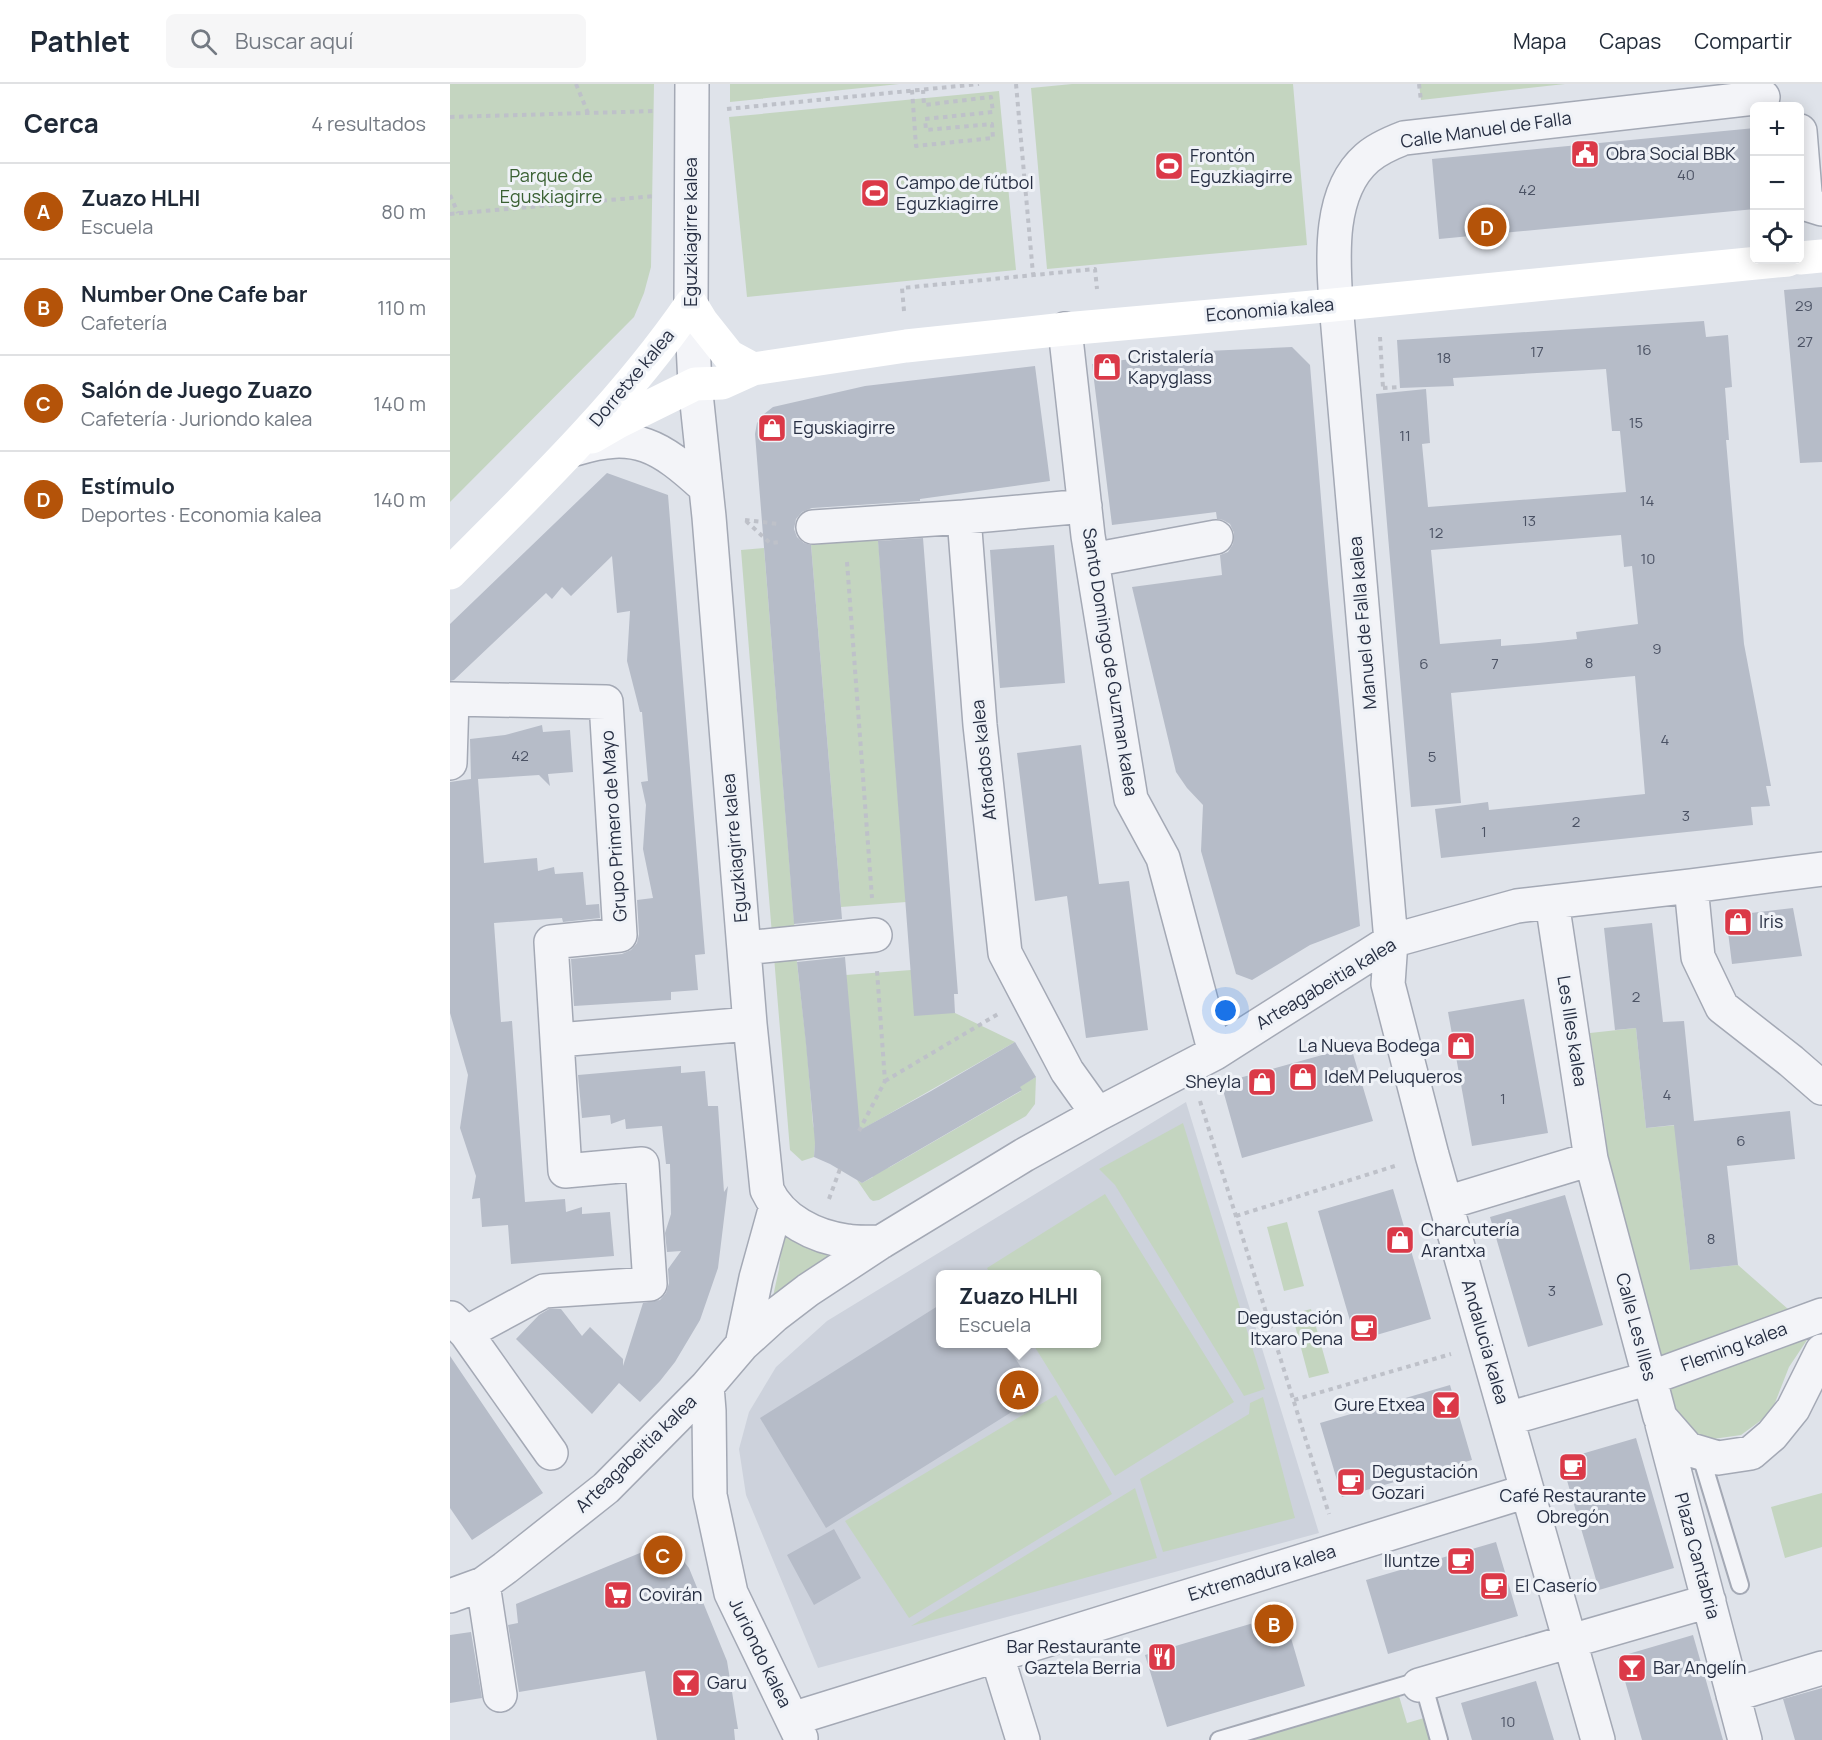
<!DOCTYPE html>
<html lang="es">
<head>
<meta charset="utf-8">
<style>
	body { margin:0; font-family:Manrope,sans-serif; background:#f6f6f7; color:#1f2937 }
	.controls { position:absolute; right:18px; top:18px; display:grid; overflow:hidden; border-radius:9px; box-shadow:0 3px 15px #0003 }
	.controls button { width:54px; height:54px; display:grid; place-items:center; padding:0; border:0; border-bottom:2px solid #e0e1e3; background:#fff; color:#1f2937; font:30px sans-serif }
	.you { position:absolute; left:776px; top:927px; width:21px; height:21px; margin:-15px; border:4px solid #fff; border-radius:50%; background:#1a73e8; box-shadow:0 0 0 9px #1a73e833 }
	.badge { display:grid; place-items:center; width:39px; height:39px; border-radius:50%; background:#b45309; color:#fff; font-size:20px; font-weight:700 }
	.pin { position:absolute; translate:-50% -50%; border:3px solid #fff; box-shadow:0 2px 6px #0006 }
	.popup { position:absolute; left:486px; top:1186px; width:165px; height:78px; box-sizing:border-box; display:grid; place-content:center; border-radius:9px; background:#fff; filter:drop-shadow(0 2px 4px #0005); font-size:20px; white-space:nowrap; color:#747a83 }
	.popup b { font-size:22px; color:#1f2937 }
	.popup::after { content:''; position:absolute; left:50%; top:100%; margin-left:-12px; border:12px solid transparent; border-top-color:#fff }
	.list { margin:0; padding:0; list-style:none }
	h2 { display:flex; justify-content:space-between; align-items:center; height:78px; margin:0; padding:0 24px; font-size:26px }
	h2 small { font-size:20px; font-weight:400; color:#747a83 }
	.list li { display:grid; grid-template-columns:39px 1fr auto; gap:18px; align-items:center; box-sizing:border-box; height:96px; padding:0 24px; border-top:2px solid #e0e1e3 }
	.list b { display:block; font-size:22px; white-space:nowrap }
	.list p { margin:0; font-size:20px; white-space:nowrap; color:#747a83 }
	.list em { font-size:20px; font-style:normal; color:#747a83 }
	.icon { flex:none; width:33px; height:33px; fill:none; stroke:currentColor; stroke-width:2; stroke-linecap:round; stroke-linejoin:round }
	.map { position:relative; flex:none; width:1372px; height:1656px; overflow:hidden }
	header { display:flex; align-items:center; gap:36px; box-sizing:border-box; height:84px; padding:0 30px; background:#fff; border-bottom:2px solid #e0e1e3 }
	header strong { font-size:28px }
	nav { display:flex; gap:33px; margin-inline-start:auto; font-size:21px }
	.search { width:420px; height:54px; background:#f6f6f7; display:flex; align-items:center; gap:15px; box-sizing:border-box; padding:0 21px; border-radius:9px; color:#747a83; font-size:22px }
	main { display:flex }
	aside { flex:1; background:#fff }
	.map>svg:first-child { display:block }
</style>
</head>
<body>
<header>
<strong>Pathlet</strong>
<div class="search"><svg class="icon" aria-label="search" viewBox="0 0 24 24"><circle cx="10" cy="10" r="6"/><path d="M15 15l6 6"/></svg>Buscar aquí</div>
<nav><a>Mapa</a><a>Capas</a><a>Compartir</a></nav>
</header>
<main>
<aside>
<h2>Cerca<small>4 resultados</small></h2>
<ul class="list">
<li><span class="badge">A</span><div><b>Zuazo HLHI</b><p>Escuela</p></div><em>80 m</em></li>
<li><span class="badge">B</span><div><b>Number One Cafe bar</b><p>Cafetería</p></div><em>110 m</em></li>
<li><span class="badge">C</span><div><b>Salón de Juego Zuazo</b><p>Cafetería · Juriondo kalea</p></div><em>140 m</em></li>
<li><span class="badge">D</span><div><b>Estímulo</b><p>Deportes · Economia kalea</p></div><em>140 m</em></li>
</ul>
</aside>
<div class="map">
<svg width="1372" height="1656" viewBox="0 0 1372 1656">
	<rect width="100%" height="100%" fill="#dfe3ea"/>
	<path fill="#cdd2dc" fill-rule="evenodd" d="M736,1018l133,431 -501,135 -72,-173 -7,-46 10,-37 27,-45 51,-46zM491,1190h156v70h-156z"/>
	<path fill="#c4d5c0" d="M0,0h204l-3,183 -7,26 -10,24 -184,185z
		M280,0h169l-169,18z
		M622,0h221l14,161 -260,24 -16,-181z
		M969,0h146l-144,16z
		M549,7l17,179 -269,27 -18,-180z
		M428,454l28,364 -65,5 -30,-362z
		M314,464l31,385 -23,2 -31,-385z
		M346,870l11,96 6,75 6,18 -4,1 -1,13 -12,4 -12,-11 -16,-193z
		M461,886l44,43 60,29 -156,89 -13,-156z
		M1186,944l10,100 42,-4 -9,45 11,101 48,-5 75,66 -24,36 -18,46 -30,22 -35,5 -25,-16 -16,-32 -56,-223 -4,-38 -15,-98z
		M586,993l-1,27 -9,12 -147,84 -6,1 -3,-2 -13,-19 5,3 11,-6 -2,-4 19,-6 131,-76 -2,-4z
		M733,1039l82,266 -21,7 -129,-211 -16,-16z
		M655,1110l129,208 -119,74 -82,-132h64v-70h-107l-3,-6z
		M837,1138l17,64 -20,5 -17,-64z
		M333,1148l50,22 -61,47 7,-32z
		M861,1225l18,64 -20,5 -17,-64z
		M606,1311l56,99 -203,124 -64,-97z
		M813,1313l32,121 -132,34 -23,-73 109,-65 1,-11z
		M685,1404l22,70 -246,68z
		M1372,1409v54l-37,11 -14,-51z
		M949,1612l8,27 17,-5 7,22h-184z"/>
	<path fill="#b6bcc8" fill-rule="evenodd" d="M1305,44v81l-316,30 -7,-80z
		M1372,203v175l-22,1 -16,-173z
		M1254,237l2,16 22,-2 4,52 -7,1 4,52h-3l9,104 9,100 27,142h-5l4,20 -19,1 2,18 -312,33 -6,-49 53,-7 1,8 156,-16 -10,-118 -184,17 10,110 -50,4 -35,-413 50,-5 4,54 -8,1 6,63 198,-15 -6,-61h-8l-6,-62 -153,9 1,8 -54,2 -3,-48zM1171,451l3,32 8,-1 6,58 -62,8 1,7 -38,4 -38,3v-7l-61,5 -9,-94z
		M842,263l18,18 18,218 32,343 -50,19 -58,35 -16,-6 -35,-123 2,-46 -16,-17 -11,-16 -44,-185 90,-12 -2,-20 8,-3 5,-8 1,-11 -4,-9 -7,-4 -6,-1 -1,-7 -104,13 -20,-161 94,-12z
		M585,282l15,115 -130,18v2l-108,7 -10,4 -6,7 -2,10 3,8 7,6 7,2 31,374 -48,5 -39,-490 2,-11 7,-9 9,-7 92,-21z
		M157,389l61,22 37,459 -10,1 3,35 -27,2v8l-97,6 -3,-47 51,-5 9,-4 6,-7 2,-9 -2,-34 16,-2 -10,-49 3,-44 -5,-23 7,-1 -6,-69h-2l-13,-51 3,-50 -13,2 -5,-57 -41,40 -9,-9 -10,12 -6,-6 -92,87 -4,1v-57z
		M473,454l35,456h-4l1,19 -41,3 -36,-475z
		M604,461l11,138 -65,5 -10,-138z
		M92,641l1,7 27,-2 3,42 -25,2 2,12 -11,-11 -61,4 6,84 53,-5 1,13 16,-4 1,7 28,-2 3,33 13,-1 1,14 -37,4 -1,-4 -68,5 7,99 11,-1 13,181 40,-3 1,13 16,-5v7l28,-2 4,44 -103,8 -3,-39 -26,2 -2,-29 -8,1 4,-23 -16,-48 8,-53 -18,-62v-231l21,-3 -1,-40 35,-4z
		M631,661l18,139 30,-3 19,149 -62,8 -19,-142 -32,5 -18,-148z
		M1343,824l9,48 -70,8 -6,-48z
		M1202,839l11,99 21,-1 10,100 96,-10 5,48 -68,7 11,99 -48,5 -16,-145 -28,3 -10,-100 -21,2 -11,-102z
		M395,873l15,173 71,-39 84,-49 21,35 -16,10 2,3 -160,93 -32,-19 -16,-7 1,-14 -9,-99 -9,-82z
		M1074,915l24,134 -76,13 -24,-134z
		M901,963l22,74 -131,37 -21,-75z
		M231,982v7l24,-2 3,35h10l6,86 4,-6 -10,82 -18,52 -25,42 -15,19 -20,21 -21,-19 -27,31 -76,-75 23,-24 10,-6h12l21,27 8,-9 33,32v7l20,-63 17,-3 6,-7 3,-10 -1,-14 13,-18 -14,1 -2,-19 6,-19 -1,-50h-4l-4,-38 -36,3 -1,-10 -14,5 -1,-9 -28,3 -4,-43z
		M943,1105l38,130 -75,22 -38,-130z
		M1115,1111l38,130 -75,22 -38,-130z
		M491,1220v40h65l33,51 -213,133 -66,-110z
		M0,1272l93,137 -71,47 -22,-32z
		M1000,1301l22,75 -130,37 -22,-74z
		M1186,1354l38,130 -75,22 -38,-130z
		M384,1445l27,49 -47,27 -27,-50z
		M1046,1458l22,74 -130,38 -22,-74z
		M207,1465l13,3 11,6 8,10 38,93 11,68h-4l1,11h-78l-12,-69 -126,21 -11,-67 10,-2 -2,-19 124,-51z
		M834,1530l21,72 -138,41 -22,-72z
		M21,1548l11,66 -32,5v-68z
		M1243,1551l30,105h-81l-24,-83z
		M1086,1597l18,59h-82l-11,-37z
		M1372,1604v52h-27l-12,-41z"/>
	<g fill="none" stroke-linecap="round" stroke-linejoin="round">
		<g stroke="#a4a9b5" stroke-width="20">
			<path id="lane" d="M1250,1369l40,132
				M769,1656l189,-56 11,1 6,5 14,50"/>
		</g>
		<g stroke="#a4a9b5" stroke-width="36">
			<path id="street" d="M242,0l-1,220 4,80 14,133 41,507 17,166c14,30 48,47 80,51 11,2 23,1 34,1
				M1350,47l6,73 16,5
				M615,245l23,207 43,263 32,59 52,195
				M125,365c61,-19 85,-3 130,38
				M635,422l-121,11 16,208 25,228 62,118 25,35 8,7
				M363,443l151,-10
				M642,476l124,-23
				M0,679l2,-64 154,3 14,233 -69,7 14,229 77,-7 8,120 -106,7 -78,42
				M1241,802l7,71 24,50 69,54 31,27
				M1102,818l39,257
				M294,864l131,-13
				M108,956l192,-16
				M996,1119l145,-44 69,258 28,32 30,9 33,-5 21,-18 21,-26 29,-58
				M1,1234l15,15 85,120
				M292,1261l14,-67 20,-72
				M257,1302l2,25 1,84 21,98 70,145
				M1057,1335l143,-41 172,-63
				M1212,1340l83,316
				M33,1500l17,111
				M0,1512l33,-12 22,-16 101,-80 101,-102 35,-41 32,-29 34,-26 73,-48 143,-87 76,-42 115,-60 176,-112 126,-35 174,-20 131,-17
				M547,1572l26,84
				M969,1601l290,-84
				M1283,1611l89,-27
				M342,1635l735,-228
				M1148,1656l-166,-585 -44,-171 3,-43 -55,-637c-3,-46 -8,-112 31,-146 10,-9 24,-15 37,-20l359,-41"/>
		</g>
		<path stroke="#bec1c9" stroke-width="4" stroke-dasharray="4.5 4.5" stroke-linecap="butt" d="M126,0l12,29
			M566,0l17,190
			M969,0l2,17
			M462,6l4,56 77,-8 -1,-14 -66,6 -1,-11 68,-7 -2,-15 -67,8 -1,-15
			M277,25l252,-25
			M0,33l206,-6
			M0,111l8,18
			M0,130l205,-18
			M454,227l-2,-23 193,-19 2,20
			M930,253l3,51
			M933,304l17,-1
			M295,436l34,4
			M296,437l24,22 11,-1
			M397,478l25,336
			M435,997l113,-67
			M750,1017l129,413
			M409,1047l26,-50 -8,-110
			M379,1115l11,-30
			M786,1132l162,-51
			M844,1316l157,-46"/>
		<use href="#lane" stroke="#f3f4f8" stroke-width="16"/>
		<use href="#street" stroke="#f3f4f8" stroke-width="33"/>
		<path stroke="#fff" stroke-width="33" d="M1350,174l22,-2
			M142,353l26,-15 77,-38 27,-1 31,-14
			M0,489c85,-85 173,-170 241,-269l11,18 27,34 24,13 153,-23 159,-17 248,-22 475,-47"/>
	</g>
	<defs>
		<g id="civic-square" transform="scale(1.5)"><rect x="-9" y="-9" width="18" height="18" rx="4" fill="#db3948" stroke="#eff2f7"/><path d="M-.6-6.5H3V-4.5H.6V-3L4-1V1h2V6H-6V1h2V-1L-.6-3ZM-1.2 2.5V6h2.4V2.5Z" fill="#fff"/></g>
		<g id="stadium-square" transform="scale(1.5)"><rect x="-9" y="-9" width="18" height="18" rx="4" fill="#db3948" stroke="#eff2f7"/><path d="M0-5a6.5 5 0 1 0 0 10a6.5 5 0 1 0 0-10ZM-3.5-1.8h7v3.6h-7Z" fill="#fff"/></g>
		<g id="shop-square" transform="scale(1.5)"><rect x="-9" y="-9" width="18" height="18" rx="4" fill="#db3948" stroke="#eff2f7"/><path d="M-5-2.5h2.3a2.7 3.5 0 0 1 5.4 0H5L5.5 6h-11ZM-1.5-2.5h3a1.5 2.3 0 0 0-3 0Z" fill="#fff"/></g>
		<g id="cafe-square" transform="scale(1.5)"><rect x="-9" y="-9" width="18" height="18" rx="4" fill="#db3948" stroke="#eff2f7"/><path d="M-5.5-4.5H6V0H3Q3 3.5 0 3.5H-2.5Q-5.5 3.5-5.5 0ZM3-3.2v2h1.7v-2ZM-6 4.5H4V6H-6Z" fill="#fff"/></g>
		<g id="bar-square" transform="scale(1.5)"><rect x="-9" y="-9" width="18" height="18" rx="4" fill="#db3948" stroke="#eff2f7"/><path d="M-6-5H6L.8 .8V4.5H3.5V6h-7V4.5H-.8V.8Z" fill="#fff"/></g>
		<g id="supermarket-square" transform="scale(1.5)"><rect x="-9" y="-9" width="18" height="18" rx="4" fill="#db3948" stroke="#eff2f7"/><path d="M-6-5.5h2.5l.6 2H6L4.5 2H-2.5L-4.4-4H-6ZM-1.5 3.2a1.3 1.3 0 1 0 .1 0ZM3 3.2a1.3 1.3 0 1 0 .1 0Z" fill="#fff"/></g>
		<g id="restaurant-square" transform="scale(1.5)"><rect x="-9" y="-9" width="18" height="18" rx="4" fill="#db3948" stroke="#eff2f7"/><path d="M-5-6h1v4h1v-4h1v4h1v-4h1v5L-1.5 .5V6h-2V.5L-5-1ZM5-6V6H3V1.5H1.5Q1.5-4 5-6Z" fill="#fff"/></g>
	</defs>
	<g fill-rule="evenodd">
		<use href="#civic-square" x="1135" y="70"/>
		<use href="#stadium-square" x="719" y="82"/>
		<use href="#stadium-square" x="425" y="109"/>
		<use href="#shop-square" x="657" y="283"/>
		<use href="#shop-square" x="322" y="344"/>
		<use href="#shop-square" x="1288" y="838"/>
		<use href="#shop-square" x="1011" y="962"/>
		<use href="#shop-square" x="853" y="993"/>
		<use href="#shop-square" x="812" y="998"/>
		<use href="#shop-square" x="950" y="1156"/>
		<use href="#cafe-square" x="914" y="1244"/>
		<use href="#bar-square" x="996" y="1321"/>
		<use href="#cafe-square" x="1123" y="1383"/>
		<use href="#cafe-square" x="901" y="1398"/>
		<use href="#cafe-square" x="1011" y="1477"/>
		<use href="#cafe-square" x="1044" y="1502"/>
		<use href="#supermarket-square" x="168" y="1511"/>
		<use href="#restaurant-square" x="712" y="1573"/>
		<use href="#bar-square" x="1182" y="1584"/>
		<use href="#bar-square" x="236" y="1599"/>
	</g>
	<g text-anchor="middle" stroke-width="6" stroke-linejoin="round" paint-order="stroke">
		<g font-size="15" fill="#4b5264">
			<text x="1236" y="96">40</text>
			<text x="1077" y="111">42</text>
			<text x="1354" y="227">29</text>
			<text x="1355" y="263">27</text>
			<text x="1194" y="271">16</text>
			<text x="1087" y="273">17</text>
			<text x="994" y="279">18</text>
			<text x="1186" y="344">15</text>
			<text x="955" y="357">11</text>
			<text x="1197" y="422">14</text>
			<text x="1079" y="442">13</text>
			<text x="986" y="454">12</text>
			<text x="1198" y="480">10</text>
			<text x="1207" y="570">9</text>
			<text x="1139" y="584">8</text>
			<text x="974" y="585">6</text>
			<text x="1045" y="585">7</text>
			<text x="1215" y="661">4</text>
			<text x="70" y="677">42</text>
			<text x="982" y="678">5</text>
			<text x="1236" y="737">3</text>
			<text x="1126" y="743">2</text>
			<text x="1034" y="753">1</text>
			<text x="1186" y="918">2</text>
			<text x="1217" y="1016">4</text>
			<text x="1053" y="1020">1</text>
			<text x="1291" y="1062">6</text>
			<text x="1261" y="1160">8</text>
			<text x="1102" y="1212">3</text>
			<text x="1058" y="1643">10</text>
		</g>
		<g font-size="18" fill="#272f43" stroke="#eff2f7">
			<text transform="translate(1036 46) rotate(-8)" y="6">Calle Manuel de Falla</text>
			<text transform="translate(241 148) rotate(-90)" y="6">Eguzkiagirre kalea</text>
			<text transform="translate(820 226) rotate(-5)" y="6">Economia kalea</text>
			<text transform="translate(182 294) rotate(-50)" y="6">Dorretxe kalea</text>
			<text transform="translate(913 539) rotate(-95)" y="6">Manuel de Falla kalea</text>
			<text transform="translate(660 578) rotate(81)" y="6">Santo Domingo de Guzman kalea</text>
			<text transform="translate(534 676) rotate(-96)" y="6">Aforados kalea</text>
			<text transform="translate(164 742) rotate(-94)" y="6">Grupo Primero de Mayo</text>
			<text transform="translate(285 764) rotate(-95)" y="6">Eguzkiagirre kalea</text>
			<text transform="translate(876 900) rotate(-31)" y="6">Arteagabeitia kalea</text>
			<text transform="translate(1122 947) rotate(81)" y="6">Les Illes kalea</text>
			<text transform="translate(1186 1243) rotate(75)" y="6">Calle Les Illes</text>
			<text transform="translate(1035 1258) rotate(74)" y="6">Andalucia kalea</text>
			<text transform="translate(1284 1263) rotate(-20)" y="6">Fleming kalea</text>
			<text transform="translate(186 1370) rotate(-44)" y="6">Arteagabeitia kalea</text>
			<text transform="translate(1247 1472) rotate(75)" y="6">Plaza Cantabria</text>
			<text transform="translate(812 1489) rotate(-17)" y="6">Extremadura kalea</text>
			<text transform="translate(310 1569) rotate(64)" y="6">Juriondo kalea</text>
		</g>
		<g font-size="18" fill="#272f43" stroke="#eff2f7" text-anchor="start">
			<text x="1156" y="76">Obra Social BBK</text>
			<text x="740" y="78">Frontón<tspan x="740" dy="21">Eguzkiagirre</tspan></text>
			<text x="446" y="105">Campo de fútbol<tspan x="446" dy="21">Eguzkiagirre</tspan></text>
			<text x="678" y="279">Cristalería<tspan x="678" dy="21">Kapyglass</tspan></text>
			<text x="343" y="350">Eguskiagirre</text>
			<text x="1309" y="844">Iris</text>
			<text x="990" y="968" text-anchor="end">La Nueva Bodega</text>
			<text x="874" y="999">IdeM Peluqueros</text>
			<text x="791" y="1004" text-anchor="end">Sheyla</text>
			<text x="971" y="1152">Charcutería<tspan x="971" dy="21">Arantxa</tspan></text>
			<text x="893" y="1240" text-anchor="end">Degustación<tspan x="893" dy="21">Itxaro Pena</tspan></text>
			<text x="975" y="1327" text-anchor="end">Gure Etxea</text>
			<text x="922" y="1394">Degustación<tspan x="922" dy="21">Gozari</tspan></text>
			<text x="1123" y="1418" text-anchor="middle">Café Restaurante<tspan x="1123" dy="21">Obregón</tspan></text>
			<text x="990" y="1483" text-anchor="end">Iluntze</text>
			<text x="1065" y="1508">El Caserío</text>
			<text x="189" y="1517">Covirán</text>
			<text x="691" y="1569" text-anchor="end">Bar Restaurante<tspan x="691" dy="21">Gaztela Berria</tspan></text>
			<text x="1203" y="1590">Bar Angelín</text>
			<text x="257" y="1605">Garu</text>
		</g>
		<g font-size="18" fill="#396032" stroke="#eff2f7">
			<text x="101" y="98">Parque de<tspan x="101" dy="21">Eguskiagirre</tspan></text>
		</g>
	</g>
</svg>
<div class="controls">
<button>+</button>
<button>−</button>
<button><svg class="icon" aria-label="locate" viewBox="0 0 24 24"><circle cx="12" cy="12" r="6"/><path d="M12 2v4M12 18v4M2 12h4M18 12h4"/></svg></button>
</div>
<div class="you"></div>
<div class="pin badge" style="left:569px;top:1306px">A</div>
<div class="popup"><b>Zuazo HLHI</b>Escuela</div>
<div class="pin badge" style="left:824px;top:1540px">B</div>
<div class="pin badge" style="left:213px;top:1471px">C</div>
<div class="pin badge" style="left:1037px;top:143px">D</div>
</div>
</main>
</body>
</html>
